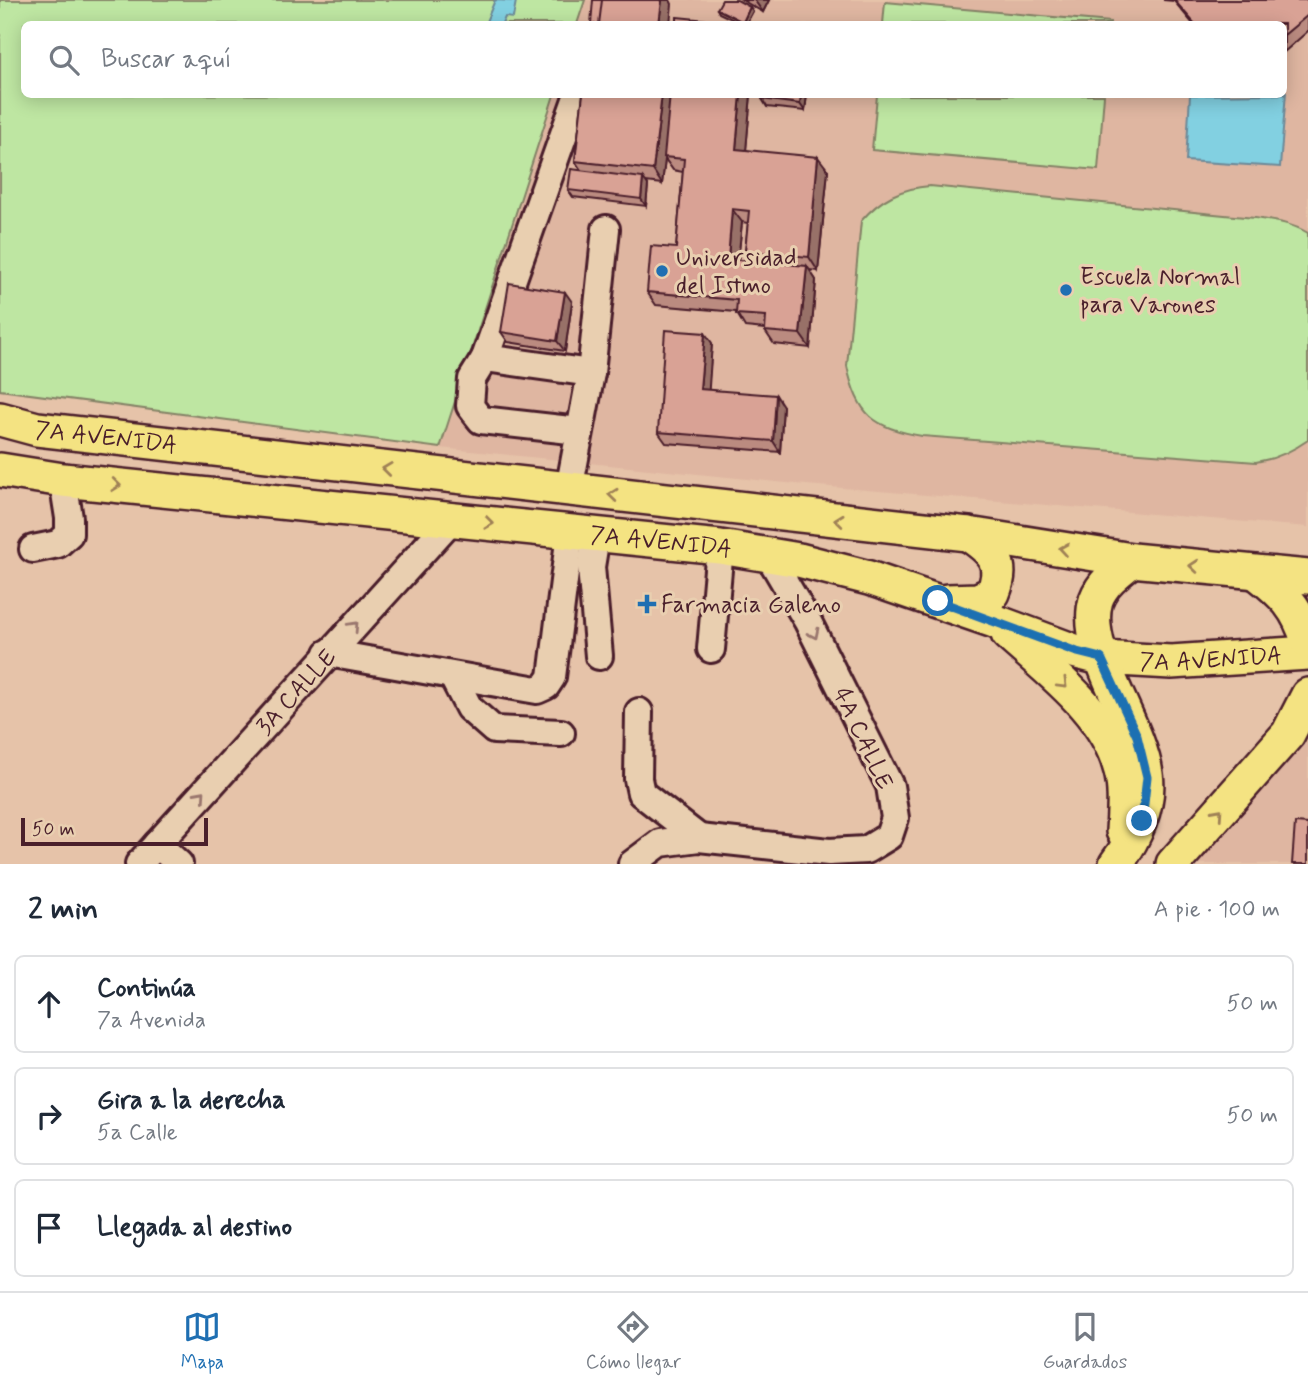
<!DOCTYPE html>
<html lang="es">
<head>
<meta charset="utf-8">
<style>
	body { margin:0; font-family:Mynerve,sans-serif; background:#f6f6f7; color:#1f2937 }
	.scale { position:absolute; left:21px; bottom:18px; width:187px; box-sizing:border-box; padding-left:7px; border:4px solid #4a1f2b; border-top:0; font-size:19px; line-height:24px; white-space:nowrap; color:#4a1f2b; -webkit-text-stroke:5px #e9cfb0; paint-order:stroke }
	.stop { position:absolute; width:21px; height:21px; margin:-16px; border:5px solid #1f6fb2; border-radius:50%; background:#fff }
	.stop.end { background:#1f6fb2; border-color:#fff; box-shadow:0 2px 7px #0008 }
	.list { margin:0; padding:0; list-style:none }
	h2 { display:flex; justify-content:space-between; align-items:center; height:91px; margin:0; padding:0 28px; font-size:30px }
	h2 small { font-size:23px; font-weight:400; color:#747a83 }
	.list li { display:grid; grid-template-columns:46px 1fr auto; gap:21px; align-items:center; box-sizing:border-box; height:98px; margin:0 14px 14px; padding:0 14px; border:2px solid #e0e1e3; border-radius:10px }
	.list b { display:block; font-size:26px; white-space:nowrap }
	.list p { margin:0; font-size:23px; white-space:nowrap; color:#747a83 }
	.list em { font-size:23px; font-style:normal; color:#747a83 }
	.icon { flex:none; width:38px; height:38px; fill:none; stroke:currentColor; stroke-width:2; stroke-linecap:round; stroke-linejoin:round }
	.map { position:relative; flex:none; width:1308px; height:864px; overflow:hidden }
	.search { position:absolute; background:#fff; box-shadow:0 4px 18px #0003; left:21px; right:21px; top:21px; height:77px; display:flex; align-items:center; gap:18px; box-sizing:border-box; padding:0 24px; border-radius:10px; color:#747a83; font-size:26px }
	.sheet { height:427px; background:#fff }
	nav { display:flex; justify-content:space-around; align-items:center; box-sizing:border-box; height:98px; border-top:2px solid #e0e1e3; background:#fff; font-size:19px; color:#747a83 }
	nav a { display:grid; justify-items:center; gap:4px }
	nav .on { color:#1f6fb2 }
	.map>svg:first-child { display:block }
</style>
</head>
<body>
<div class="map">
<svg width="1308" height="864" viewBox="0 0 1308 864">
	<rect width="100%" height="100%" fill="#e6c3a9"/>
	<filter id="ink" filterUnits="userSpaceOnUse"><feTurbulence type="fractalNoise" baseFrequency=".0143" numOctaves="2"/><feDisplacementMap in="SourceGraphic" scale="14" xChannelSelector="R" yChannelSelector="G"/><feConvolveMatrix kernelMatrix="1 2 1 2 8 2 1 2 1" color-interpolation-filters="sRGB"/></filter>
	<g filter="url(#ink)">
		<path fill="#dfb6a1" d="M585,0h723v527l-501,-42 -367,-37 114,-353 730,-1v-70h-707z
			M1308,741v123h-122l40,-42z"/>
		<path fill="#bee6a2" stroke="#848266" stroke-width="2" d="M0,0h585l-8,24h-553v70l530,1 -114,353 -440,-58z
			M885,2l225,20v2h-227z
			M877,95h227l-6,75 -226,-20z
			M930,186l325,32c19,3 36,5 53,15v207c-17,12 -32,19 -52,22l-334,-26c-48,-8 -65,-21 -75,-70l14,-145c19,-22 40,-33 69,-35z"/>
		<path fill="#82d0e1" stroke="#6c8998" stroke-width="2" d="M495,0l21,1 -3,17 -8,-1 -3,7h-17z
			M1284,92h2l-6,75 -94,-6 4,-66 94,-1z"/>
		<g fill="none" stroke-linecap="round" stroke-linejoin="round">
			<g stroke="#4a1f2b" stroke-width="32">
				<g id="minor">
					<path d="M485,358l93,-264"/>
					<path d="M579,431l-98,-11 -11,-14 2,-27 13,-21 106,15"/>
					<path d="M569,490l22,-117 15,-144"/>
					<path d="M596,536l-5,31 8,89"/>
					<path d="M33,549l25,-5 11,-10v-16l-6,-38"/>
					<path d="M711,649l9,-102"/>
					<path d="M328,653l209,37 9,-4 6,-9 18,-144"/>
					<path d="M453,677l16,31 25,22 67,3"/>
					<path d="M639,712l-1,67 3,14 58,45"/>
					<path d="M157,844l22,20"/>
					<path id="s1" d="M139,864l313,-345"/>
					<path d="M632,864l28,-21 39,-5 130,14 37,-2 23,-14 6,-18 -5,-32 -82,-164 -40,-68"/>
				</g>
			</g>
			<g stroke="#4a1f2b" stroke-width="38">
				<g id="major">
					<path id="s2" d="M0,419l37,10 931,105 164,26 176,17"/>
					<path id="s3" d="M0,470l63,10 657,67 79,13 70,18 125,43 83,31 24,6 70,4 137,-9"/>
					<path d="M1257,573c27,21 41,35 51,68"/>
					<path d="M947,601l31,-1 15,-7c13,-31 -1,-43 -25,-59"/>
					<path d="M1008,634c42,38 99,79 113,137 5,19 3,40 2,60"/>
					<path d="M1116,864c18,-24 35,-59 30,-90 -7,-52 -65,-125 -50,-174 6,-17 22,-29 36,-40"/>
					<path d="M1173,864l115,-130 20,-39"/>
				</g>
			</g>
			<use href="#minor" stroke="#e9cfb0" stroke-width="26"/>
			<use href="#major" stroke="#f4e382" stroke-width="33"/>
		</g>
		<path fill="#bb8b80" stroke="#4a1f2b" stroke-width="2" fill-rule="evenodd" d="M742,0h27l-6,12z
			M1163,0h145v31l-24,21v-28h-91l-19,-23z
			M750,7l3,4 -7,13h-4l-23,-11 -2,-4z
			M583,94h168l-5,56 82,20 -10,101 -9,-1 7,10 -6,68 -36,-4 -9,-13v-2l-20,-2 -9,-15 -80,-7 -9,-13 29,-44 7,-76 -10,-2 -8,-11 -3,25 -16,-2 2,3 -2,21 -73,-9 -5,-7 13,-20 -6,-9zM742,222l6,1 -3,28 7,10 -14,-1z
			M762,94h45l-2,17 -38,-4 -5,-8z
			M572,302l-7,49 -57,-9 -7,-10z
			M712,343l-4,47 75,16 -3,46 -114,-9 -8,-11z"/>
		<path fill="#987168" stroke="#4a1f2b" stroke-width="2" d="M662,0h8l2,4 -2,20h-11z
			M756,0h13l-6,12 -8,-11z
			M750,7l3,4 -7,13h-1l-2,-2z
			M662,94h11l-11,90 -9,-14z
			M741,94h10l-6,68 -9,-13z
			M801,94h6l-2,17 -5,-7z
			M818,157l10,13 -10,101 -9,-14z
			M643,178l5,7 -2,21 -5,-7z
			M732,209l10,13 -5,50 -9,-13z
			M807,266l9,14 -6,68 -10,-14z
			M565,292l7,10 -7,49 -8,-10z
			M705,333l7,10 -4,57 -8,-11z
			M776,395l7,11 -3,46 -7,-11z"/>
		<path fill="#d9a295" stroke="#4a1f2b" stroke-width="2" d="M593,0h9l-3,24h-8z
			M602,0h60l-3,24h-60z
			M722,0h15l13,7 -7,15 -26,-13z
			M1174,0h134v15l-24,20v-11h-89z
			M677,17l70,7h-70z
			M583,94h79l-9,76 -78,-9z
			M670,94h71l-5,55 82,8 -9,100 -64,-6 4,-40 -17,-2 -4,50 79,7 -7,68 -35,-3 1,-15 -30,-2 1,-14 -90,-8 4,-46 25,2 8,-89 -20,-2z
			M762,94h39l-1,10 -38,-5z
			M571,169l72,9 -2,21 -73,-9z
			M509,283l56,9 -8,49 -56,-9z
			M665,330l40,3 -5,56 76,6 -3,46 -115,-9z
			M1295,823l13,1v40h-16z"/>
		<defs><path id="oneway-chevron" d="M-2-3.5L2.5 0L-2 3.5" fill="none" stroke-width="1.6" stroke-linecap="round" stroke-linejoin="round" transform="scale(1.75)"/></defs>
		<g stroke="#9f8156">
			<use href="#oneway-chevron" transform="translate(387 469) rotate(-173)"/>
			<use href="#oneway-chevron" transform="translate(116 485) rotate(6)"/>
			<use href="#oneway-chevron" transform="translate(613 495) rotate(-174)"/>
			<use href="#oneway-chevron" transform="translate(839 520) rotate(-174)"/>
			<use href="#oneway-chevron" transform="translate(489 523) rotate(7)"/>
			<use href="#oneway-chevron" transform="translate(1064 549) rotate(-171)"/>
			<use href="#oneway-chevron" transform="translate(1194 566) rotate(-175)"/>
			<use href="#oneway-chevron" transform="translate(1063 684) rotate(45)"/>
			<use href="#oneway-chevron" transform="translate(1218 813) rotate(-48)"/>
		</g>
		<g stroke="#9a776e">
			<use href="#oneway-chevron" transform="translate(354 626) rotate(-47)"/>
			<use href="#oneway-chevron" transform="translate(814 634) rotate(64)"/>
			<use href="#oneway-chevron" transform="translate(201 795) rotate(-48)"/>
		</g>
	</g>
	<g fill="none" stroke-linecap="round" stroke-linejoin="round" filter="url(#ink)">
		<path stroke="#1f6fb2" stroke-width="9" d="M938,601l139,51 24,6 36,78 10,41 -5,44"/>
	</g>
	<g fill="#1f6fb2" stroke="#e9cfb0" stroke-width="2.5">
		<circle cx="662" cy="271" r="7"/>
		<circle cx="1066" cy="290" r="7"/>
		<path d="M643.5 593.5h7v7h7v7h-7v7h-7v-7h-7v-7h7z"/>
	</g>
	<g text-anchor="middle" stroke-width="6" stroke-linejoin="round" paint-order="stroke">
		<g font-size="24" fill="#4a1f2b" stroke="#e9cfb0" text-anchor="start">
			<text x="676" y="265">Universidad<tspan x="676" dy="28">del Istmo</tspan></text>
			<text x="1080" y="284">Escuela Normal<tspan x="1080" dy="28">para Varones</tspan></text>
			<text x="661" y="612">Farmacia Galeno</text>
		</g>
		<g font-size="24" fill="#4a1f2b" stroke="#e9cfb0">
			<text dy="8" stroke="none"><textPath href="#s2" startOffset="108">7A AVENIDA</textPath></text>
			<text dy="8" stroke="none"><textPath href="#s3" startOffset="665">7A AVENIDA</textPath></text>
			<text dy="8" stroke="none"><textPath href="#s3" startOffset="1232">7A AVENIDA</textPath></text>
			<text dy="8" stroke="none"><textPath href="#s1" startOffset="233">3A CALLE</textPath></text>
			<text transform="translate(864 738) rotate(65)" y="8">4A CALLE</text>
		</g>
	</g>
</svg>
<div class="scale">50 m</div>
<div class="stop" style="left:938px;top:601px"></div>
<div class="stop end" style="left:1142px;top:821px"></div>
<div class="search"><svg class="icon" aria-label="search" viewBox="0 0 24 24"><circle cx="10" cy="10" r="6"/><path d="M15 15l6 6"/></svg>Buscar aquí</div>
</div>
<section class="sheet">
<h2>2 min<small>A pie · 100 m</small></h2>
<ul class="list">
<li><svg class="icon" aria-label="ahead" viewBox="0 0 24 24"><path d="M12 20V5M6 11l6-6 6 6"/></svg><div><b>Continúa</b><p>7a Avenida</p></div><em>50 m</em></li>
<li><svg class="icon" aria-label="right" viewBox="0 0 24 24"><path d="M7 20v-9h11M14 6l5 5-5 5"/></svg><div><b>Gira a la derecha</b><p>5a Calle</p></div><em>50 m</em></li>
<li><svg class="icon" aria-label="arrive" viewBox="0 0 24 24"><path d="M6 21V4h12l-3 4 3 4H6"/></svg><div><b>Llegada al destino</b></div></li>
</ul>
</section>
<nav>
<a class="on"><svg class="icon" aria-label="map" viewBox="0 0 24 24"><path d="M3 6l6-2 6 2 6-2v14l-6 2-6-2-6 2zM9 4v14M15 6v14"/></svg>Mapa</a>
<a><svg class="icon" aria-label="directions" viewBox="0 0 24 24"><path d="M12 3l9 9-9 9-9-9zM9 14v-3h6M13 9l2 2-2 2"/></svg>Cómo llegar</a>
<a><svg class="icon" aria-label="saved" viewBox="0 0 24 24"><path d="M7 4h10v16l-5-4-5 4z"/></svg>Guardados</a>
</nav>
</body>
</html>
